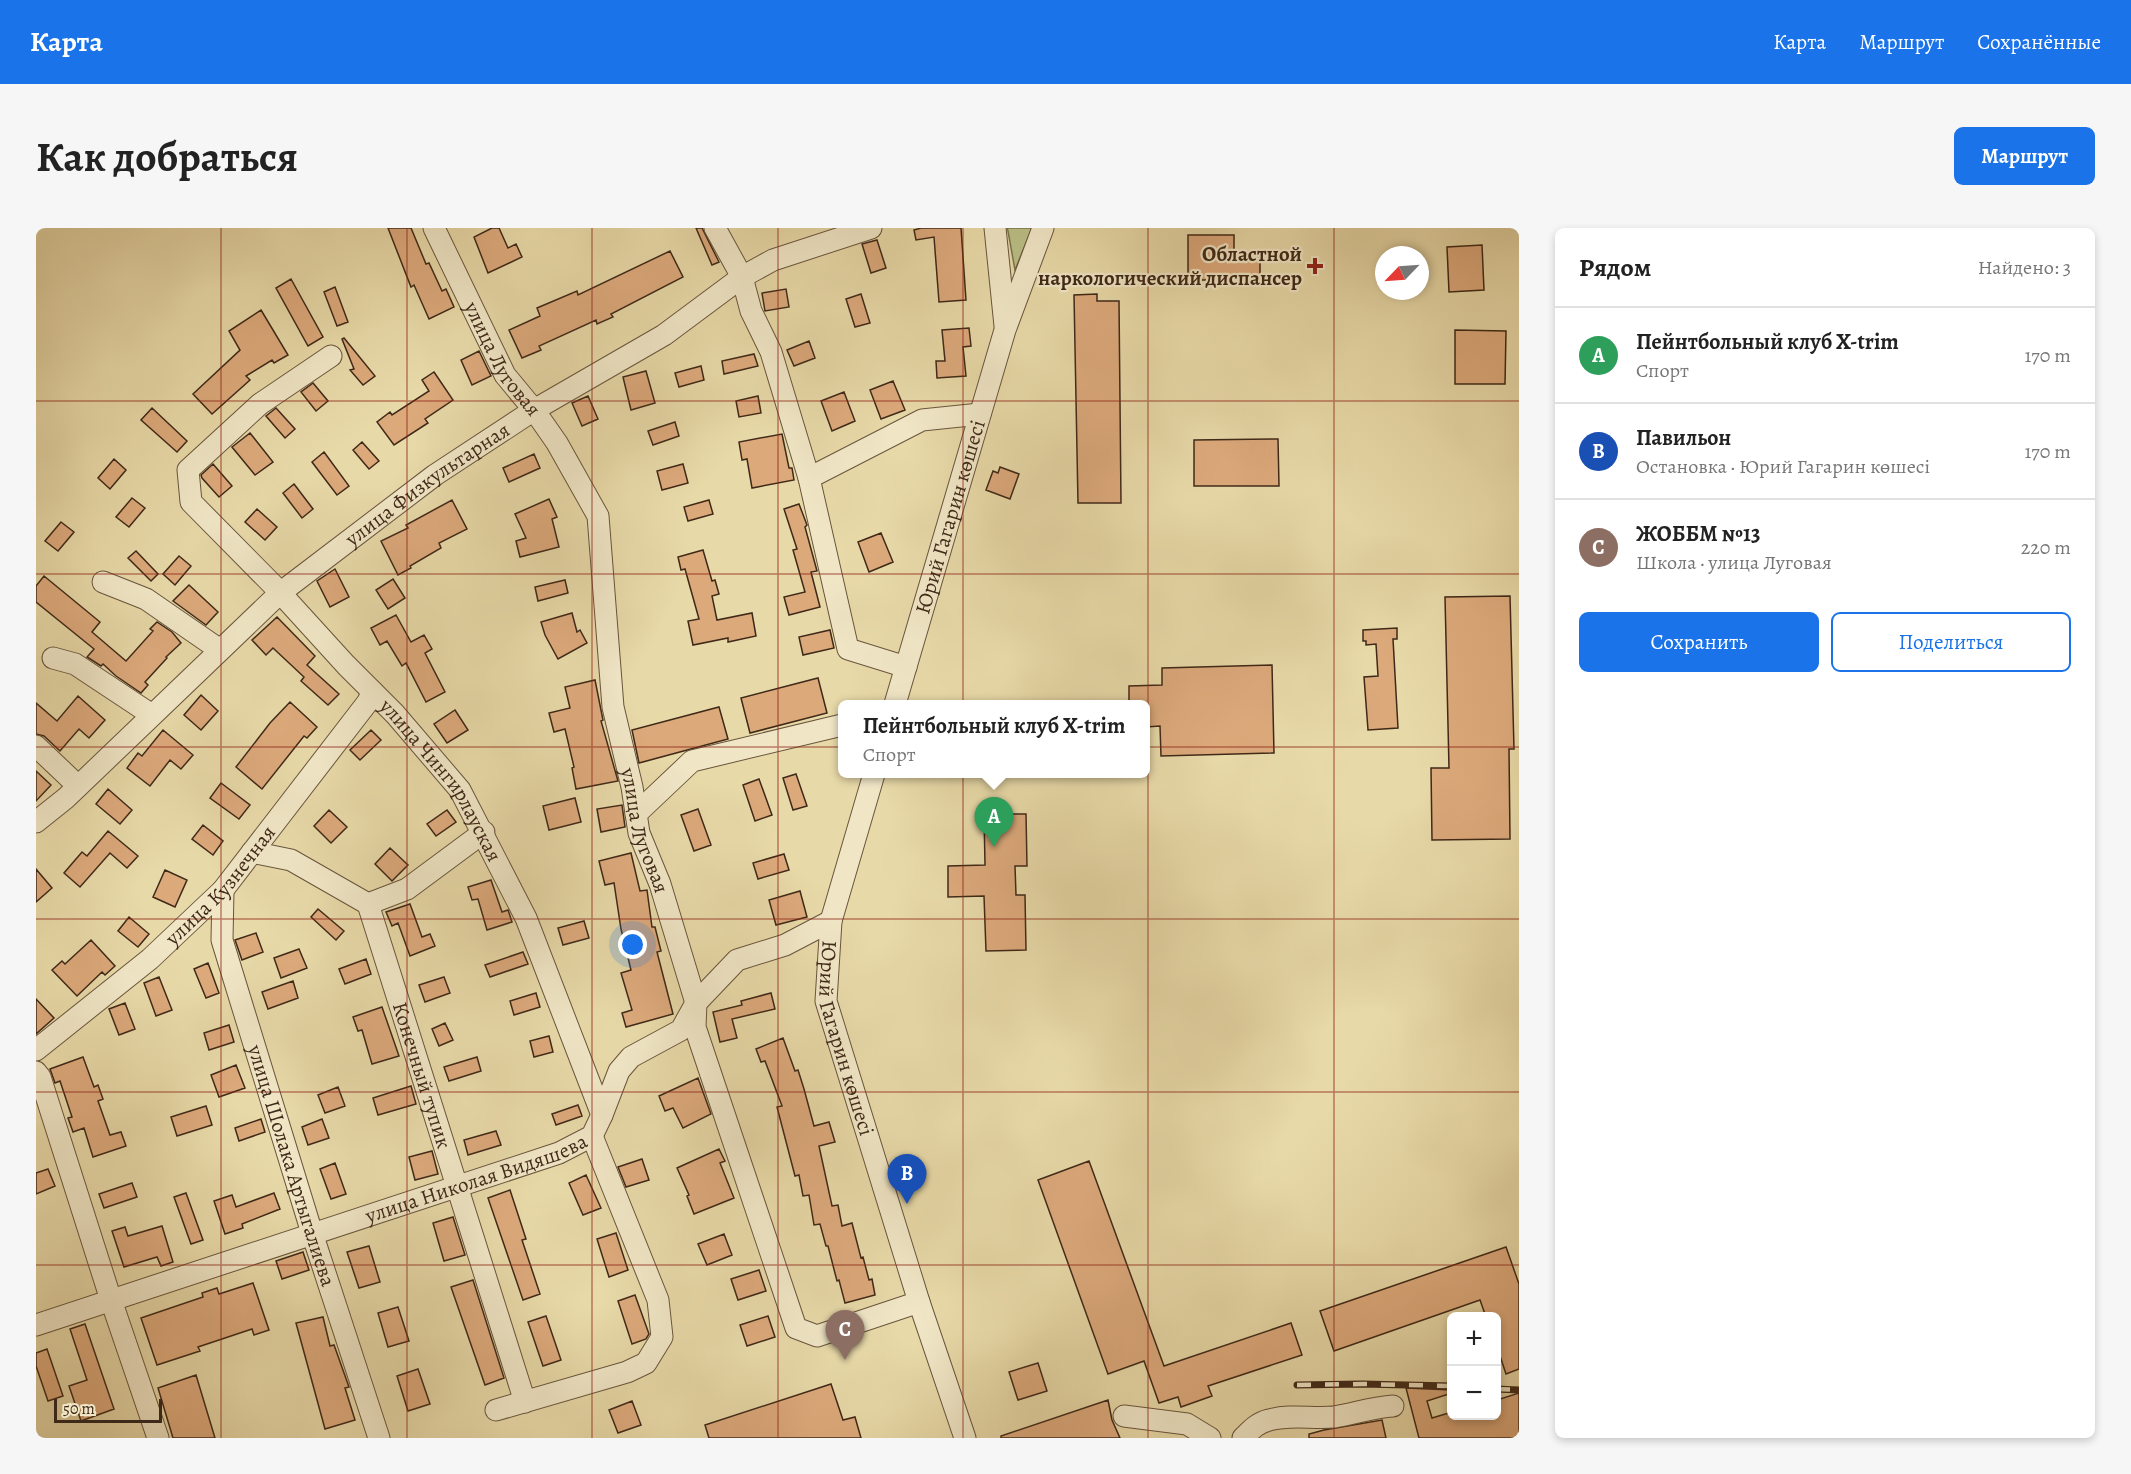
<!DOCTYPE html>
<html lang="ru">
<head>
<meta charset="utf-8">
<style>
	body { margin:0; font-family:Alegreya,serif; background:#f6f6f6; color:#222 }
	.controls { position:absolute; right:18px; bottom:18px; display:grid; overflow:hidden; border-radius:9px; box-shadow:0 3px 9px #0003 }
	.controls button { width:54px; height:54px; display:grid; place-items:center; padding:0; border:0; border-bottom:2px solid #e0e0e0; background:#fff; color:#222; font:30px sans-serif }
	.compass { position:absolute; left:1339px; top:18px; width:54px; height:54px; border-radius:50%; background:#fff; box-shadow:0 3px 9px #0003; rotate:245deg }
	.scale { position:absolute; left:18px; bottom:15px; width:108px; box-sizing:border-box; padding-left:6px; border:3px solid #3f2918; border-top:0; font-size:16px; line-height:21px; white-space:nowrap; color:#3f2918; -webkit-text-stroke:4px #f0e6c6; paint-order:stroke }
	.you { position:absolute; left:597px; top:717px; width:21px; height:21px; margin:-15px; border:4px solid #fff; border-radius:50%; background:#1a73e8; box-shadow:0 0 0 9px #1a73e833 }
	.badge { display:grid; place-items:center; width:39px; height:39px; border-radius:50%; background:#1a73e8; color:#fff; font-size:20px; font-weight:700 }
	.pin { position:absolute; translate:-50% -50px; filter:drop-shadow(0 2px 3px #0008) }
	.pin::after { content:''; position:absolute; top:32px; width:21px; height:18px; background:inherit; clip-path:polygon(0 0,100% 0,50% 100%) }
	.popup { position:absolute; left:802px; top:472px; width:312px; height:78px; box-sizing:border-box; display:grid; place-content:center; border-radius:9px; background:#fff; filter:drop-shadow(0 2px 4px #0005); font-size:20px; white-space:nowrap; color:#767676 }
	.popup b { font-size:22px; color:#222 }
	.popup::after { content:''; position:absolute; left:50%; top:100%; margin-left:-12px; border:12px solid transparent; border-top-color:#fff }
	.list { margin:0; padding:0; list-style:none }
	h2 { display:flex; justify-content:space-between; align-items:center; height:78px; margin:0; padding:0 24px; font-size:26px }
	h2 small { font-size:20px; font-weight:400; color:#767676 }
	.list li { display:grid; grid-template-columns:39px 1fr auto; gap:18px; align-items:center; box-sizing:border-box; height:96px; padding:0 24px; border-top:2px solid #e0e0e0 }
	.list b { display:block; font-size:22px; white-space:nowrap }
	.list p { margin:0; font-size:20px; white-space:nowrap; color:#767676 }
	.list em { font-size:20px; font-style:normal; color:#767676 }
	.actions { display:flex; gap:12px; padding:18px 24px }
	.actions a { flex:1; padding:14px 0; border:2px solid #1a73e8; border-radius:9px; text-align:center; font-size:21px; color:#1a73e8 }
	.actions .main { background:#1a73e8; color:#fff }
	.map { position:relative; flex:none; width:1483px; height:1210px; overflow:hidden; border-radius:9px }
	header { display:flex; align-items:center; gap:36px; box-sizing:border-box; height:84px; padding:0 30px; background:#1a73e8; color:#fff }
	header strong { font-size:28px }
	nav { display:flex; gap:33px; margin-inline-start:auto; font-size:21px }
	.intro { display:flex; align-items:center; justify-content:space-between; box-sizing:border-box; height:144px; padding:0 36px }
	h1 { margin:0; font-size:42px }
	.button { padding:15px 27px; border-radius:9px; background:#1a73e8; color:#fff; font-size:21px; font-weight:700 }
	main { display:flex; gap:36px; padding:0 36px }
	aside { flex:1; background:#fff; border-radius:9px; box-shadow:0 3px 9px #0003 }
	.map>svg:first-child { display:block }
</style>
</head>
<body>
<header>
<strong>Карта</strong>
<nav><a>Карта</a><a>Маршрут</a><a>Сохранённые</a></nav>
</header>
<div class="intro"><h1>Как добраться</h1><a class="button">Маршрут</a></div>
<main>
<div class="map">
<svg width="1483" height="1210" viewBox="0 0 1483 1210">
	<rect width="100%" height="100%" fill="#e8d9a8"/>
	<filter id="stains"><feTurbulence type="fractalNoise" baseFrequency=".00333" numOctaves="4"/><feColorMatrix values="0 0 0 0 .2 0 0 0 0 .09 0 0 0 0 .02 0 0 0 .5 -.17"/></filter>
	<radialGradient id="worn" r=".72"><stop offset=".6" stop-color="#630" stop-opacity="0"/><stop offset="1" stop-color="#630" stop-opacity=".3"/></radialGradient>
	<path fill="#b9be85" stroke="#7c744e" stroke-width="1.5" d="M971,0h25l-17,42 -7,-39z"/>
	<path fill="#dca97b" stroke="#3f2918" stroke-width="1.5" d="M352,0h23l15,36 3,-1 13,28 4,-2 8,18 -25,12 -15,-34 -3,2z
		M456,0h7l9,20 8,-4 6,13 -34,16 -14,-36z
		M660,0h6l17,34 -7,3z
		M885,0h40l5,72 -27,2 -5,-65 -18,3 -2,-10z
		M1152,7h46v23h26v22h-72z
		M841,12l9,28 -15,5 -9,-29z
		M1446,17l2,45 -35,2 -2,-45z
		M634,23l13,26 -72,37 2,3 -16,7 -1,-4 -57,26 2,4 -19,8 -13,-28 31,-14 -3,-8 40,-17 1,4z
		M255,51l32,58 -15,9 -32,-58z
		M299,59l13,35 -11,4 -13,-34z
		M750,61l3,18 -24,4 -3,-18z
		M825,66l9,29 -15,4 -9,-28z
		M1061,66v7h22l2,202h-43l-4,-208z
		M225,82l27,45 -14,8 -2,-3 -26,16 4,4 -38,34 -19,-20 47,-44 -11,-19z
		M933,100l2,18 -8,1 3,29 -29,2 -1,-17h9l-3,-31z
		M1419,102l51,1 -1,53h-50z
		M308,110l31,38 -12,9 -13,-15 4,-1 -12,-30z
		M773,113l6,17 -21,8 -7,-16z
		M443,123l12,25 -19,9 -11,-25z
		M718,126l4,12 -34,8 -2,-13z
		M665,138l3,14 -25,7 -4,-14z
		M610,143l9,32 -24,7 -8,-33z
		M398,144l19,28 -28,19 3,4 -34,22 -17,-23 13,-10 2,3 37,-24 -7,-11z
		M857,153l12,29 -24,9 -11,-29z
		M277,155l15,18 -12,10 -15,-19z
		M808,164l11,29 -23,10 -11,-30z
		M552,168l10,23 -16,7 -10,-23z
		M722,168l3,17 -22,4 -3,-16z
		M116,180l35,33 -10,11 -36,-32z
		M240,180l19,21 -10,9 -19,-22z
		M639,194l4,14 -26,9 -5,-14z
		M214,205l23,29 -18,13 -23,-28z
		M746,206l7,34h3l2,12 -42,8 -5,-29 -5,1 -3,-18z
		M1242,211l1,47h-85v-46z
		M326,214l17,19 -10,8 -16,-19z
		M288,224l25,34 -12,9 -25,-33z
		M498,226l6,14 -31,14 -6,-14z
		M78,231l12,11 -16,19 -12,-11z
		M177,236l19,22 -13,11 -17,-19 -1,-3z
		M647,236l5,19 -26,7 -5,-19z
		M964,239l19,7 -9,25 -24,-9 7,-19 5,2z
		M258,256l19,25 -11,9 -19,-25z
		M96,270l13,10 -16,19 -13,-10z
		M513,271l8,18 -5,2 7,28 -39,10 -4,-16 10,-3 -11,-24z
		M416,272l15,29 -28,14 2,5 -31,18 1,2 -13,7 -17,-34 27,-13 -2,-3z
		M673,272l4,14 -25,7 -4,-14z
		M763,276l8,21 -2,2 12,44 -6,1 9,35 -31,8 -5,-18 21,-5 -12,-42 4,-1 -13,-40z
		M221,281l20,18 -12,13 -20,-18z
		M25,294l13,10 -16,19 -13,-10z
		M845,305l12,29 -24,10 -11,-30z
		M667,322l9,31 3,-1 4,14 -7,2 5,24 35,-7 4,23 -28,6v-4l-35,7 -5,-24 11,-2 -14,-50 -4,1 -3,-13z
		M100,323l22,23 -7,7 -23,-23z
		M143,328l12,10 -16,19 -12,-11z
		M299,341l14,28 -19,10 -13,-26z
		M8,348l56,46 -8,10 34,29 27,-30 -3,-2 7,-7 15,10 9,11 -15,14 1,1 -22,24 3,3 -7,8 -25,-17 -13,-12 -2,2 -14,-9 7,-8 -58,-47v-16z
		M357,351l12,19 -17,11 -12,-19z
		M529,352l3,13 -30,8 -3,-14z
		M153,357l29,27 -12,13 -33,-24z
		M1474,368l4,153h-5l1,90 -78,1 -1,-72h18l-4,-171z
		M536,385l5,19 3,-2 7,13 -29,16 -13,-24 -4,-13z
		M360,387l15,27 13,-7 8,14 -7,4 20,39 -19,10 -20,-39 -4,3 -15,-25 -7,4 -9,-17z
		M241,389l38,39 -8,9 32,29 -11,11 -27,-24 3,-4 -31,-29 -7,7 -14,-15z
		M1361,400v11h-4l5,89 -30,2 -4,-53 14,-1 -2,-32 -10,1v-4h-3v-11z
		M794,402l4,18 -31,7 -4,-18z
		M1236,437l2,88 -113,3 -1,-30 -14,1v-22h-17v-19l33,-1v-17z
		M782,450l9,35 -77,20 -9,-35z
		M559,452l8,40 -2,1 17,60 -42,8 -4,-21 2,-1 -9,-38 -11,3 -5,-19 21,-5 -5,-21z
		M165,467l17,16 -17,19 -17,-15z
		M42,468l27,24 -16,18 -10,-9 -19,22 -16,-15 -8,-2v-31l21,18z
		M254,474l27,25 -10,11 -3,-2 -42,53 -26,-22 34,-44z
		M683,479l9,32 -89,24 -7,-33z
		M419,482l13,20 -21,13 -13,-19z
		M127,502l30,25 -12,14 -11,-9 -20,26 -23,-18 11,-15 4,3z
		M335,502l10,10 -21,20 -10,-10z
		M0,543l15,14 -15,16z
		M760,546l11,32 -14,4 -10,-32z
		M723,551l13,36 -17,6 -12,-36z
		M185,555l29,22 -11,14 -29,-21z
		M72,561l24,21 -12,14 -24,-20z
		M539,570l6,24 -32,8 -6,-24z
		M586,577l3,22 -24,5 -4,-23z
		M662,581l13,36 -17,6 -13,-36z
		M293,582l18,17 -16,16 -17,-17z
		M411,582l9,12 -20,14 -9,-12z
		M948,586h42l1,52h-12l1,29h9l1,55 -40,1 -2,-55 -36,1v-31l37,-1z
		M167,597l20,16 -10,14 -21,-16z
		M72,603l30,25 -11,12 -17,-15 -30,34 -16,-14 18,-21 5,4z
		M354,620l18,17 -16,16 -17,-17z
		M595,625l9,38 7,-1 5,37h3l6,24 -4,1 16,62 -47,13 -4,-14 10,-3 -11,-37 10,-3 -10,-41 -7,-46 -9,2 -6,-24z
		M748,626l5,16 -31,9 -5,-16z
		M0,641l16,19 -16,14z
		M129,642l22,10 -12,27 -22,-10z
		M455,652l11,32 6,-2 4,12 -25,8 -9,-31 -6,1 -4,-13z
		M764,663l7,26 -31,8 -7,-25z
		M374,676l12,33 8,-3 5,12 -25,10 -12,-33 -6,3 -6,-14z
		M282,681l26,22 -8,9 -25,-23z
		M93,689l20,17 -11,13 -20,-16z
		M548,693l5,17 -26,7 -5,-17z
		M220,705l7,19 -21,8 -7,-20z
		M55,712l24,26 -10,9 -3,-3 -25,24 -25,-26 10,-9 3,3z
		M263,721l8,19 -26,10 -7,-20z
		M487,724l5,12 -38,13 -5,-12z
		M330,731l5,15 -26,10 -6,-15z
		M172,735l11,30 -13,5 -12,-29z
		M123,749l13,33 -16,6 -12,-33z
		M408,749l6,16 -25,9 -6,-17z
		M257,753l5,17 -30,11 -6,-17z
		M500,765l4,14 -26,8 -4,-14z
		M735,765l4,16 -43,10 5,19 -17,4 -7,-30 29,-7 -1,-4z
		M0,771l18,19 -18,16z
		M89,775l10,26 -16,6 -10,-26z
		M346,779l17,49 -27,8 -10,-34 -4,1 -5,-14z
		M409,795l8,17 -14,6 -7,-17z
		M193,797l5,17 -25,8 -5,-17z
		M513,808l4,16 -19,5 -4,-16z
		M747,810l12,33 3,-1 6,19 10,37 15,-4 6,20 -16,4 13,60 6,-1 4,21 10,-3 9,35 2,-1 6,23 3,-1 3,16 -30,8 -6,-23 -2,1 -9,-35h-2l-6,-22 -6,1 -5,-30 -6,1 -4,-21 -4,1 -18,-69 5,-1 -17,-45 -4,1 -5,-13z
		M47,829l11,30 4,-2 5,14 -5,2 12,34 11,-3 5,14 -33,11 -9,-29 -11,4 -5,-14 4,-1 -12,-36 -5,2 -5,-14z
		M441,829l4,14 -32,10 -5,-14z
		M200,837l9,23 -26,9 -8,-22z
		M662,850l13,36 -28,14 -10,-20 -8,3 -6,-15z
		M375,858l5,18 -38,11 -5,-17z
		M302,859l7,19 -20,7 -7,-18z
		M542,877l4,11 -26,9 -4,-11z
		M170,878l6,19 -35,11 -6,-19z
		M225,891l4,13 -26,9 -4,-13z
		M286,891l7,19 -21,7 -6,-18z
		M460,903l5,14 -33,10 -4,-15z
		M683,921l6,12 -5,2 14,35 -40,16 -7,-18 2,-1 -12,-27z
		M396,923l6,23 -23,6 -6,-23z
		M606,931l7,21 -23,7 -8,-20z
		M1053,933l75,205 127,-43 11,32 -94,31 4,10 -31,11 -3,-10 -19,6 -15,-42 -36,13 -70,-194z
		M299,935l11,31 -15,5 -11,-30z
		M12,941l7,17 -19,8v-21z
		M550,947l15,33 -18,7 -14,-32z
		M96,955l5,14 -33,11 -5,-14z
		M474,962l16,49 -4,1 18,54 -17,6 -35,-102z
		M150,965l17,47 -12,4 -17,-47z
		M238,965l6,16 -38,15 1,4 -18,6 -11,-33 18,-6 4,12z
		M417,989l12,38 -21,6 -11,-38z
		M126,998l11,36 -12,4 -4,-9 -33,10 -12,-36 13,-4 3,9z
		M580,1005l12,37 -19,7 -12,-38z
		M688,1006l8,21 -25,10 -9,-21z
		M333,1018l11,36 -21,6 -12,-36z
		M1470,1019l13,37v85l-13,5 -9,-27v-30h-11l-6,-17 -146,51 -14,-40z
		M267,1024l6,18 -27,9 -6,-18z
		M723,1042l7,21 -28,9 -7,-21z
		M437,1052l31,98 -19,7 -34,-98z
		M217,1055l16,47 -15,5 -2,-6 -54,18 2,4 -43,14 -16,-47 62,-21 -1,-4 15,-5 2,6z
		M599,1067l14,39 -3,5 -14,5 -14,-43z
		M362,1079l11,34 -21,6 -10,-34z
		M510,1088l15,44 -18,6 -15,-44z
		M732,1088l7,21 -28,9 -7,-21z
		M287,1089l7,29 4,-1 15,42 -4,1 10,32 -30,9 -29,-106z
		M49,1096l29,85 -33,12 -12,-35 18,-6 -17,-51z
		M11,1121l16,47 -15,5 -12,-35v-13z
		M1002,1135l9,28 -29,9 -9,-28z
		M382,1141l12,35 -22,7 -11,-35z
		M160,1147l19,63h-42l-15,-50z
		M795,1156l12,36 12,-3 6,21h-152l-4,-13z
		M1370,1160l46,2v3l-25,8 5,17 20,-6v4h45v-16l22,-7v45h-100z
		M1072,1172l4,20 8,18h-119v-2z
		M596,1173l9,24 -23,8 -9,-23z
		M1346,1192l4,18h-77v-4l15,-4z"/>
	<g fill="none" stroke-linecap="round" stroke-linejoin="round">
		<g stroke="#69553c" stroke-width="23">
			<g id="minor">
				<path id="s1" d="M398,0l71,147 29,35 23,33 41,73 15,191 19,80 7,46 21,51 36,119 -1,24 101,301 21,8 102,-34"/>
				<path d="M679,0l27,49 9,34 20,41 38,126 39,171 58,18"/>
				<path d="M959,0l10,98"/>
				<path id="s2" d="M295,128l-71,48 -72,66 3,32 84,85 71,78 49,49 65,76 66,128 76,197"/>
				<path d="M773,250l113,-58 58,-6"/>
				<path d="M67,354l43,17 74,51"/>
				<path d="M17,430l22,6 77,51"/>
				<path id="s3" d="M859,476l110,-374 38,-102"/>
				<path d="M0,518l42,40"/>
				<path id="s4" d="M838,546l-43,147 -5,80 93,301 46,136"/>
				<path d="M600,586l56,-53 150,-36"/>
				<path id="s5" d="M0,594l30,-24 214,-205 155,-118 99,-65 130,-75 78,-58 31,-17 98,-32"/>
				<path id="s6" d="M216,624l39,8 77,44 157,498"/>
				<path id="s7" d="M187,662l-1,50 90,293 67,205"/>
				<path d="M332,676l39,-15 77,-57"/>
				<path id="s8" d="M0,822l114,-91 73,-69 144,-187 6,-11"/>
				<path d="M0,844l4,5 71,223 47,138"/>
				<path id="s9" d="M0,1097l523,-172 33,-17 10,-21 17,-44 12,-14 50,-27 15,-27 41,-43 48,-15 46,-24"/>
				<path d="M460,1182l131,-38 19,-9 16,-26 -4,-37 -66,-164"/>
				<path d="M1088,1188l63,8 23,14"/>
				<path d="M1207,1210c8,-8 14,-15 26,-18 21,-6 43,-1 65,-3 20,-3 39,-10 59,-11"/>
			</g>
		</g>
		<use href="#minor" stroke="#f0e6c6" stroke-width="21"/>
		<g stroke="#3f2918" stroke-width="7">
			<path id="rail" d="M1261,1157l65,-1 90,2
				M1460,1161l23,1"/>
		</g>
		<use href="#rail" stroke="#f0e6c6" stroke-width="4.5" stroke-dasharray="14" stroke-linecap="butt"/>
	</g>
	<path fill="none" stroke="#8f2418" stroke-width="1.5" stroke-opacity="0.55" d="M185,0v1210M371,0v1210M556,0v1210M742,0v1210M927,0v1210M1112,0v1210M1298,0v1210M0,173h1483M0,346h1483M0,519h1483M0,691h1483M0,864h1483M0,1037h1483"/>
	<path fill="#8f2418" stroke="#f0e6c6" stroke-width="2" d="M1276 29h6v6h6v6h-6v6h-6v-6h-6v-6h6z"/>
	<g text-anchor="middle" stroke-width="4.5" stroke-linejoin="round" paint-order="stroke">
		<g font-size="21" font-weight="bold" fill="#3f2918" stroke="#f0e6c6" text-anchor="end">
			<text x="1266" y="33">Областной<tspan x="1266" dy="24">наркологический диспансер</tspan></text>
		</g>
		<g font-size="21" fill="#3f2918" stroke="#f0e6c6">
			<text dy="7" stroke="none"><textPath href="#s1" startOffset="148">улица Луговая</textPath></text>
			<text dy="7" stroke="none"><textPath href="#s5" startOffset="518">улица Физкультарная</textPath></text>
			<text dy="7" stroke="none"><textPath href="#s3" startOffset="195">Юрий Гагарин көшесі</textPath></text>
			<text dy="7" stroke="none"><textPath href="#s2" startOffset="591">улица Чингирлауская</textPath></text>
			<text dy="7" stroke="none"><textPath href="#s1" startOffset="652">улица Луговая</textPath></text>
			<text dy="7" stroke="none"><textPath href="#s8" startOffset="248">улица Кузнечная</textPath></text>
			<text dy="7" stroke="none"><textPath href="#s4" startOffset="273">Юрий Гагарин көшесі</textPath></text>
			<text dy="7" stroke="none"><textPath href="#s6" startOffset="308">Конечный тупик</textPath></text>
			<text dy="7" stroke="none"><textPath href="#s7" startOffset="286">улица Шолака Артыгалиева</textPath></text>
			<text dy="7" stroke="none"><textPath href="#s9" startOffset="464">улица Николая Видяшева</textPath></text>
		</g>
	</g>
	<rect width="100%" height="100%" filter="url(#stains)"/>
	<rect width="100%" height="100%" fill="url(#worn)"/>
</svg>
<div class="controls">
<button>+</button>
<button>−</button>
</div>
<svg class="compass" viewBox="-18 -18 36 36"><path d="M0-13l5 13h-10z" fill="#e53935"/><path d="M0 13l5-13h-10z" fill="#767676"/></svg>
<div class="scale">50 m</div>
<div class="you"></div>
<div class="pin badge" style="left:958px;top:619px;background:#2e9e5b">A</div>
<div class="popup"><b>Пейнтбольный клуб X-trim</b>Спорт</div>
<div class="pin badge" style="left:871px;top:976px;background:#1a4fb4">B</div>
<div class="pin badge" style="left:809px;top:1132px;background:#8d6e63">C</div>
</div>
<aside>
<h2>Рядом<small>Найдено: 3</small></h2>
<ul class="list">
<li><span class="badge" style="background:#2e9e5b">A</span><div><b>Пейнтбольный клуб X-trim</b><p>Спорт</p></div><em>170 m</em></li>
<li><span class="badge" style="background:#1a4fb4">B</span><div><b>Павильон</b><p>Остановка · Юрий Гагарин көшесі</p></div><em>170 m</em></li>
<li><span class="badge" style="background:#8d6e63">C</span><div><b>ЖОББМ №13</b><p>Школа · улица Луговая</p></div><em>220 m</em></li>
</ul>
<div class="actions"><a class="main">Сохранить</a><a>Поделиться</a></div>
</aside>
</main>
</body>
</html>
